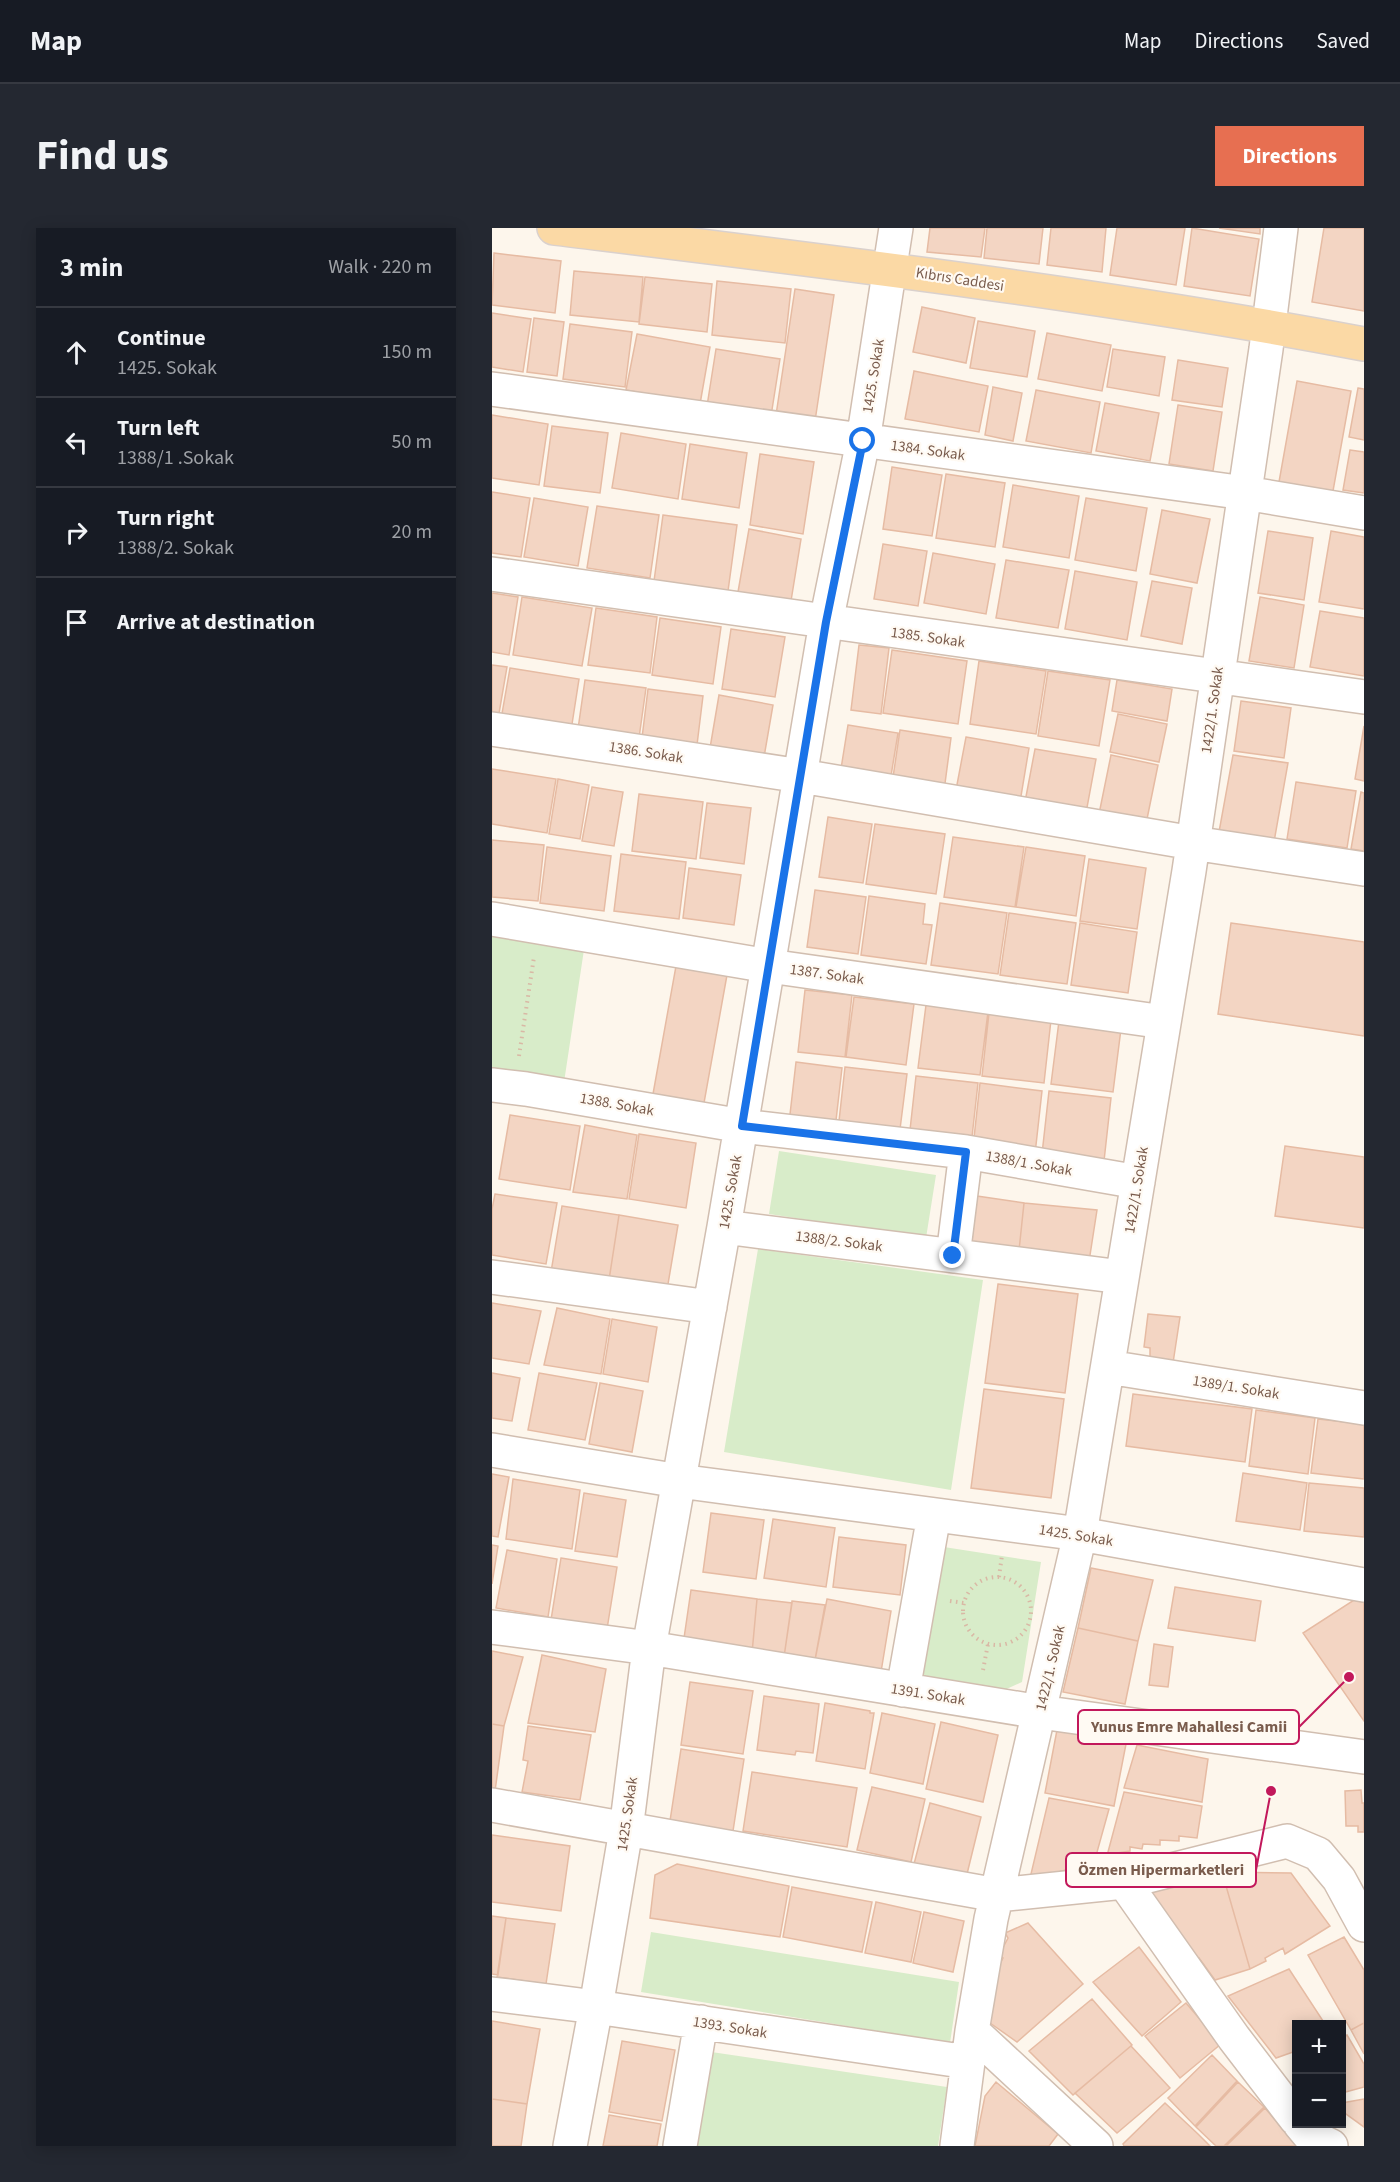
<!DOCTYPE html>
<html lang="en">
<head>
<meta charset="utf-8">
<style>
	body { margin:0; font-family:"Source Sans 3",sans-serif; background:#242831; color:#f1f3f6 }
	.controls { position:absolute; right:18px; bottom:18px; display:grid; overflow:hidden; border-radius:0px; box-shadow:0 3px 15px #0003 }
	.controls button { width:54px; height:54px; display:grid; place-items:center; padding:0; border:0; border-bottom:2px solid #363941; background:#171b24; color:#f1f3f6; font:30px sans-serif }
	.stop { position:absolute; width:18px; height:18px; margin:-14px; border:4px solid #1a73e8; border-radius:50%; background:#fff }
	.stop.end { background:#1a73e8; border-color:#fff; box-shadow:0 2px 6px #0008 }
	.list { margin:0; padding:0; list-style:none }
	h2 { display:flex; justify-content:space-between; align-items:center; height:78px; margin:0; padding:0 24px; font-size:26px }
	h2 small { font-size:20px; font-weight:400; color:#9ea1a6 }
	.list li { display:grid; grid-template-columns:39px 1fr auto; gap:18px; align-items:center; box-sizing:border-box; height:90px; padding:0 24px; border-top:2px solid #363941 }
	.list b { display:block; font-size:22px; white-space:nowrap }
	.list p { margin:0; font-size:20px; white-space:nowrap; color:#9ea1a6 }
	.list em { font-size:20px; font-style:normal; color:#9ea1a6 }
	.icon { flex:none; width:33px; height:33px; fill:none; stroke:currentColor; stroke-width:2; stroke-linecap:round; stroke-linejoin:round }
	.map { position:relative; flex:none; width:872px; height:1918px; overflow:hidden; border-radius:0px }
	header { display:flex; align-items:center; gap:36px; box-sizing:border-box; height:84px; padding:0 30px; background:#171b24; border-bottom:2px solid #363941 }
	header strong { font-size:28px }
	nav { display:flex; gap:33px; margin-inline-start:auto; font-size:21px }
	.intro { display:flex; align-items:center; justify-content:space-between; box-sizing:border-box; height:144px; padding:0 36px }
	h1 { margin:0; font-size:42px }
	.button { padding:15px 27px; border-radius:0px; background:#e76f51; color:#fff; font-size:21px; font-weight:700 }
	main { display:flex; gap:36px; padding:0 36px }
	aside { flex:1; background:#171b24; border-radius:0px; box-shadow:0 3px 15px #0003 }
	.map>svg:first-child { display:block }
</style>
</head>
<body>
<header>
<strong>Map</strong>
<nav><a>Map</a><a>Directions</a><a>Saved</a></nav>
</header>
<div class="intro"><h1>Find us</h1><a class="button">Directions</a></div>
<main>
<aside>
<h2>3 min<small>Walk · 220 m</small></h2>
<ul class="list">
<li><svg class="icon" aria-label="ahead" viewBox="0 0 24 24"><path d="M12 20V5M6 11l6-6 6 6"/></svg><div><b>Continue</b><p>1425. Sokak</p></div><em>150 m</em></li>
<li><svg class="icon" aria-label="left" viewBox="0 0 24 24"><path d="M17 20v-9H6M10 6l-5 5 5 5"/></svg><div><b>Turn left</b><p>1388/1 .Sokak</p></div><em>50 m</em></li>
<li><svg class="icon" aria-label="right" viewBox="0 0 24 24"><path d="M7 20v-9h11M14 6l5 5-5 5"/></svg><div><b>Turn right</b><p>1388/2. Sokak</p></div><em>20 m</em></li>
<li><svg class="icon" aria-label="arrive" viewBox="0 0 24 24"><path d="M6 21V4h12l-3 4 3 4H6"/></svg><div><b>Arrive at destination</b></div></li>
</ul>
</aside>
<div class="map">
<svg width="872" height="1918" viewBox="0 0 872 1918">
	<rect width="100%" height="100%" fill="#fdf6ec"/>
	<path fill="#d8ecc9" d="M0,701l93,14 -22,146 -71,-11z
		M287,923l157,24 -10,63 -157,-24z
		M266,1021l225,31 -32,210 -227,-38z
		M439,1317l110,17 -19,120 -22,10 -90,-15z
		M159,1704l308,50 -9,61 -309,-51z
		M199,1821l256,38 -9,59h-266z"/>
	<path fill="#f3d5c3" stroke="#e6bba3" stroke-width="1.5" d="M438,0h55l-4,29 -54,-5z
		M495,0h56l-4,36 -55,-6z
		M559,0h55l-4,44 -55,-7z
		M625,0h68l-9,57 -66,-10z
		M700,0l67,11 -9,57 -66,-10z
		M727,0h41v6z
		M832,0h40v83l-52,-9z
		M2,25l67,8 -6,52 -63,-8z
		M82,43l69,6 -4,45 -69,-7z
		M153,49l67,7 -5,48 -68,-8z
		M225,53l74,8 -6,54 -73,-8z
		M303,61l39,6 -19,126 -39,-6z
		M430,79l53,11 -9,45 -53,-11z
		M0,85l39,6 -8,53 -31,-5z
		M42,90l30,4 -7,54 -30,-4z
		M486,93l57,10 -8,46 -57,-9z
		M78,96l62,8 -7,55 -62,-8z
		M555,105l64,12 -9,46 -64,-12z
		M145,106l73,13 -10,57 -74,-14z
		M224,121l64,10 -9,57 -64,-10z
		M621,121l52,8 -6,39 -52,-9z
		M686,132l50,8 -6,39 -50,-7z
		M422,143l74,15 -9,46 -74,-13z
		M805,153l54,10 -18,100 -54,-9z
		M501,159l29,6 -9,48 -28,-6z
		M866,160l6,1v51l-15,-3z
		M544,162l64,12 -9,51 -65,-12z
		M613,175l54,10 -9,48 -54,-10z
		M686,177l44,7 -9,59 -44,-7z
		M0,187l56,9 -9,61 -47,-7z
		M60,198l56,7 -8,60 -56,-7z
		M129,205l65,11 -8,55 -66,-11z
		M198,216l57,9 -8,55 -57,-9z
		M858,222l14,2v41l-21,-3z
		M268,226l54,8 -11,72 -53,-9z
		M400,239l50,8 -10,61 -49,-7z
		M454,246l59,9 -10,64 -59,-9z
		M521,257l66,11 -10,62 -66,-11z
		M0,264l38,6 -9,59 -29,-4z
		M42,270l54,9 -10,59 -54,-9z
		M594,270l61,10 -11,63 -61,-11z
		M105,278l62,9 -9,63 -63,-10z
		M670,282l48,9 -13,64 -47,-9z
		M171,287l74,10 -9,66 -74,-10z
		M257,301l52,10 -10,62 -53,-9z
		M776,303l45,7 -9,62 -46,-7z
		M839,303l33,6v72l-45,-7z
		M391,316l44,7 -9,55 -44,-7z
		M441,325l62,11 -9,50 -62,-11z
		M514,332l63,10 -11,58 -62,-10z
		M583,343l62,11 -10,58 -62,-11z
		M660,353l40,7 -10,56 -41,-8z
		M0,365l26,4 -9,58 -17,-3z
		M30,369l70,11 -10,58 -69,-11z
		M768,369l44,8 -10,63 -45,-7z
		M104,380l61,9 -7,56 -62,-8z
		M828,383l44,7v58l-54,-9z
		M168,390l61,9 -8,57 -61,-9z
		M239,401l54,8 -10,60 -53,-8z
		M367,417l30,3 -8,66 -30,-4z
		M400,422l75,11 -9,63 -75,-11z
		M487,433l67,10 -10,63 -66,-10z
		M0,437l15,2 -10,58 -5,-1z
		M18,440l69,11 -9,58 -70,-12z
		M556,443l62,9 -11,66 -61,-10z
		M93,452l61,8 -8,57 -61,-9z
		M625,452l55,9 -5,32 -55,-10z
		M156,461l55,7 -7,57 -55,-7z
		M227,467l54,10 -10,58 -54,-9z
		M749,473l50,7 -7,50 -50,-7z
		M626,486l49,10 -8,38 -49,-10z
		M356,497l50,8 -8,49 -50,-7z
		M872,498v55l-9,-2z
		M408,502l51,8 -7,53 -52,-7z
		M474,509l63,11 -9,54 -64,-12z
		M543,521l61,10 -10,54 -61,-11z
		M619,527l47,10 -12,59 -47,-10z
		M741,527l55,8 -14,79 -55,-10z
		M0,541l64,10 -9,54 -55,-9z
		M66,551l31,6 -9,54 -31,-5z
		M804,554l60,9 -9,57 -60,-9z
		M100,559l31,5 -9,54 -32,-5z
		M869,564l3,1v58l-13,-2z
		M147,566l64,8 -7,57 -64,-8z
		M215,575l44,5 -7,56 -44,-6z
		M336,589l44,7 -9,59 -44,-6z
		M383,596l70,10 -9,60 -70,-10z
		M461,609l71,10 -9,60 -71,-10z
		M0,612l52,5 -6,56 -46,-4z
		M55,619l64,9 -7,55 -64,-8z
		M534,619l59,9 -9,60 -60,-9z
		M129,626l65,8 -7,57 -65,-8z
		M597,631l57,9 -9,61 -57,-8z
		M197,640l52,7 -7,50 -51,-7z
		M323,662l51,7 -8,57 -51,-7z
		M377,668l56,8 -2,20 9,1 -6,39 -65,-9z
		M448,675l67,10 -9,61 -67,-9z
		M517,685l67,10 -9,61 -67,-9z
		M588,695l57,9 -9,61 -57,-8z
		M739,695l133,19v94l-146,-22z
		M184,738l51,9 -23,128 -51,-9z
		M313,762l47,5 -7,62 -47,-5z
		M362,769l60,7 -8,61 -60,-8z
		M434,777l62,7 -8,63 -62,-7z
		M497,785l62,7 -7,63 -62,-7z
		M567,793l62,8 -8,63 -62,-8z
		M304,834l46,6 -7,61 -46,-6z
		M353,839l62,7 -8,63 -61,-7z
		M424,848l62,7 -7,63 -62,-7z
		M488,855l62,8 -7,63 -62,-7z
		M557,863l62,7 -7,63 -62,-7z
		M18,887l70,11 -10,64 -71,-11z
		M93,897l52,10 -10,64 -54,-7z
		M147,906l57,9 -10,65 -57,-9z
		M793,918l79,11v71l-89,-12z
		M3,966l62,9 -11,61 -54,-9v-46z
		M485,968l47,7 -6,57 -49,-5z
		M532,975l73,7 -9,58 -70,-8z
		M70,978l57,9 -10,65 -58,-8z
		M127,987l59,10 -11,65 -58,-10z
		M506,1056l80,10 -13,99 -80,-10z
		M0,1075l49,8 -12,53 -37,-6z
		M65,1080l53,11 -9,55 -57,-9z
		M656,1086l32,3 -7,46 -23,-3v-12l-6,-1z
		M120,1091l45,8 -9,55 -45,-8z
		M0,1145l28,5 -8,43 -20,-3z
		M47,1145l58,10 -12,57 -57,-10z
		M108,1155l43,8 -11,61 -43,-8z
		M492,1161l80,10 -13,99 -80,-10z
		M641,1166l119,15 -7,53 -119,-16z
		M764,1182l59,8 -7,56 -59,-8z
		M826,1191l46,5v55l-53,-6z
		M751,1245l64,10 -7,47 -64,-9z
		M0,1246l17,3 -11,60 -6,-1z
		M21,1251l67,11 -8,59 -66,-10z
		M817,1255l55,5v49l-60,-6z
		M92,1265l42,7 -9,57 -42,-6z
		M219,1285l53,7 -8,59 -53,-7z
		M281,1291l62,9 -9,59 -62,-9z
		M347,1309l67,8 -6,50 -67,-8z
		M0,1317l6,1 -6,38z
		M15,1322l50,9 -9,58 -52,-9z
		M69,1330l56,9 -10,62 -56,-9z
		M599,1340l62,12 -15,61 -60,-13z
		M683,1359l86,14 -6,40 -87,-13z
		M199,1362l66,9 -5,54 -69,-8z
		M265,1371l35,4 -8,54 -32,-4z
		M335,1371l64,12 -10,61 -66,-12z
		M862,1372l10,2v119l-61,-88z
		M300,1373l33,4 -10,55 -31,-3z
		M586,1400l60,13 -13,63 -62,-12z
		M662,1416l19,3 -5,40 -19,-2z
		M0,1423l31,6 -19,69 -12,-2z
		M50,1427l64,14 -11,63 -67,-9z
		M198,1454l63,9 -10,63 -62,-9z
		M272,1468l55,8 -6,49 -17,-2 -1,4 -38,-5z
		M333,1475l45,8v2h4l-9,56 -49,-8z
		M390,1485l53,11 -12,60 -53,-11z
		M449,1494l57,13 -15,67 -57,-13z
		M0,1496l12,2 -9,65 -3,-1z
		M36,1498l63,9 -11,65 -58,-8 6,-31 -5,-1z
		M565,1502l69,14 -12,62 -69,-13z
		M645,1517l71,14 -6,43 -78,-14z
		M189,1521l63,10 -11,72 -63,-10z
		M260,1544l105,16 -10,59 -104,-16z
		M380,1559l53,12 -14,63 -54,-12z
		M869,1562l1,13h2v29h-6v-6h-12l-1,-35z
		M632,1564l78,14 -5,32 -18,-2v5l-19,-1v5l-17,-1 -1,5 -12,-2v4l-19,3 -3,-2z
		M557,1570l60,11 -15,54 -56,14 -7,-3z
		M438,1575l51,14 -15,61 -52,-14z
		M0,1607l78,11 -9,65 -69,-9z
		M185,1636l112,22 -9,51 -130,-19 5,-43z
		M730,1644l28,97 -35,11 -16,-22 -6,3 -39,-57 -3,-15z
		M730,1644l69,1 39,53 -45,28 -2,-6 -18,10 1,3 -16,8z
		M300,1659l80,15 -10,50 -79,-15z
		M384,1674l45,10 -10,50 -46,-9z
		M432,1684l40,9 -11,51 -40,-9z
		M0,1688l14,2 -8,57 -6,-1z
		M14,1690l49,6 -9,60 -49,-7z
		M536,1695l55,61 -66,58 -27,-19 7,-53 6,-12 -4,-3 9,-17 -3,-5z
		M852,1709l20,33v53l-13,7 -43,-75z
		M647,1719l42,55 -39,34 -49,-54z
		M797,1741l36,55h-29v27l-20,7 -48,-62z
		M600,1771l40,46 -59,50 -44,-44z
		M694,1775l35,41 -41,34 -35,-42z
		M0,1793l48,8 -13,75 -35,-5z
		M872,1795v31l-13,-24z
		M855,1807l17,29v23l-22,6v-56z
		M130,1813l53,9 -13,71 -53,-9z
		M639,1818l39,42 -53,45 -42,-40z
		M720,1827l25,26 -42,45 -27,-28z
		M504,1854l62,52 -9,12h-74l10,-50z
		M746,1854l26,25 -40,39h-8l-20,-19z
		M0,1871l35,5 -6,42h-29z
		M872,1871v28l-22,-16v-8z
		M673,1875l33,31 12,12h-86l-1,-2z
		M773,1880l32,38h-71z
		M117,1887l52,9 -4,22h-54z"/>
	<g fill="none" stroke-linecap="round" stroke-linejoin="round">
		<g stroke="#d1beb0" stroke-width="36">
			<path id="minor" d="M0,161l753,104 119,20
				M0,346l872,123
				M0,501l309,47 392,67 171,26
				M0,691l277,47 395,56
				M0,857l34,4 216,37 224,26 172,30
				M232,999l398,50
				M461,1028l13,-104
				M0,1049l218,30
				M616,1139l256,41
				M0,1222l187,31 401,53 284,51
				M0,1399l157,21 391,64 324,45
				M411,1462l31,-175
				M0,1577l505,90 127,-13 163,-41 31,13 21,25 25,46
				M632,1654l110,156 62,81
				M0,1766l104,13 372,55
				M480,1803l124,115
				M808,1896l10,12 21,10
				M78,1918l26,-139 30,-177 23,-182 75,-421 102,-605 37,-181 33,-213
				M188,1918l21,-124
				M465,1918l15,-115 19,-112 89,-385 109,-663 77,-522 15,-121"/>
		</g>
		<g stroke="#dad1cd" stroke-width="36">
			<path id="major" d="M62,0c270,33 542,65 810,116"/>
		</g>
		<path stroke="#d9b8a5" stroke-width="4" stroke-dasharray="1.5 4.5" stroke-linecap="butt" d="M27,828l15,-99
			M507,1349l3,-22
			M471 1383a34 34 0 1 1 68 0a34 34 0 1 1-68 0Z
			M458,1373l14,2
			M491,1442l5,-26"/>
		<use href="#minor" stroke="#fff" stroke-width="33"/>
		<use href="#major" stroke="#fbd9a5" stroke-width="33"/>
	</g>
	<g fill="none" stroke-linecap="round" stroke-linejoin="round">
		<path stroke="#1a73e8" stroke-width="8" d="M371,213l-37,181 -84,504 224,26 -13,104"/>
	</g>
	<g text-anchor="middle" stroke-width="4.5" stroke-linejoin="round" paint-order="stroke">
		<g font-size="15" fill="#7a5c4d" stroke="#fffaf3">
			<text transform="translate(468 51) rotate(9)" y="5">Kıbrıs Caddesi</text>
			<text transform="translate(381 148) rotate(-81)" y="5">1425. Sokak</text>
			<text transform="translate(436 222) rotate(8)" y="5">1384. Sokak</text>
			<text transform="translate(436 409) rotate(8)" y="5">1385. Sokak</text>
			<text transform="translate(720 482) rotate(-82)" y="5">1422/1. Sokak</text>
			<text transform="translate(154 524) rotate(9)" y="5">1386. Sokak</text>
			<text transform="translate(335 746) rotate(8)" y="5">1387. Sokak</text>
			<text transform="translate(125 876) rotate(10)" y="5">1388. Sokak</text>
			<text transform="translate(537 935) rotate(10)" y="5">1388/1 .Sokak</text>
			<text transform="translate(644 962) rotate(-81)" y="5">1422/1. Sokak</text>
			<text transform="translate(238 964) rotate(-80)" y="5">1425. Sokak</text>
			<text transform="translate(347 1013) rotate(7)" y="5">1388/2. Sokak</text>
			<text transform="translate(744 1159) rotate(9)" y="5">1389/1. Sokak</text>
			<text transform="translate(584 1307) rotate(9)" y="5">1425. Sokak</text>
			<text transform="translate(558 1440) rotate(-77)" y="5">1422/1. Sokak</text>
			<text transform="translate(436 1466) rotate(9)" y="5">1391. Sokak</text>
			<text transform="translate(135 1586) rotate(-82)" y="5">1425. Sokak</text>
			<text transform="translate(238 1799) rotate(9)" y="5">1393. Sokak</text>
		</g>
	</g>
	<path fill="none" stroke="#c2185b" stroke-width="2" d="M857 1449L807 1499M779 1563L764 1642"/>
	<g fill="#c2185b" stroke="#fffaf3" stroke-width="2">
		<circle cx="857" cy="1449" r="6"/>
		<circle cx="779" cy="1563" r="6"/>
	</g>
	<g fill="#fffaf3" stroke="#c2185b" stroke-width="2">
		<rect x="586" y="1482" width="221" height="34" rx="6"/>
		<rect x="574" y="1625" width="190" height="34" rx="6"/>
	</g>
	<g font-size="16" text-anchor="middle" font-weight="bold" fill="#7a5c4d">
		<text x="697" y="1504">Yunus Emre Mahallesi Camii</text>
		<text x="669" y="1647">Özmen Hipermarketleri</text>
	</g>
</svg>
<div class="controls">
<button>+</button>
<button>−</button>
</div>
<div class="stop" style="left:371px;top:213px"></div>
<div class="stop end" style="left:461px;top:1028px"></div>
</div>
</main>
</body>
</html>
